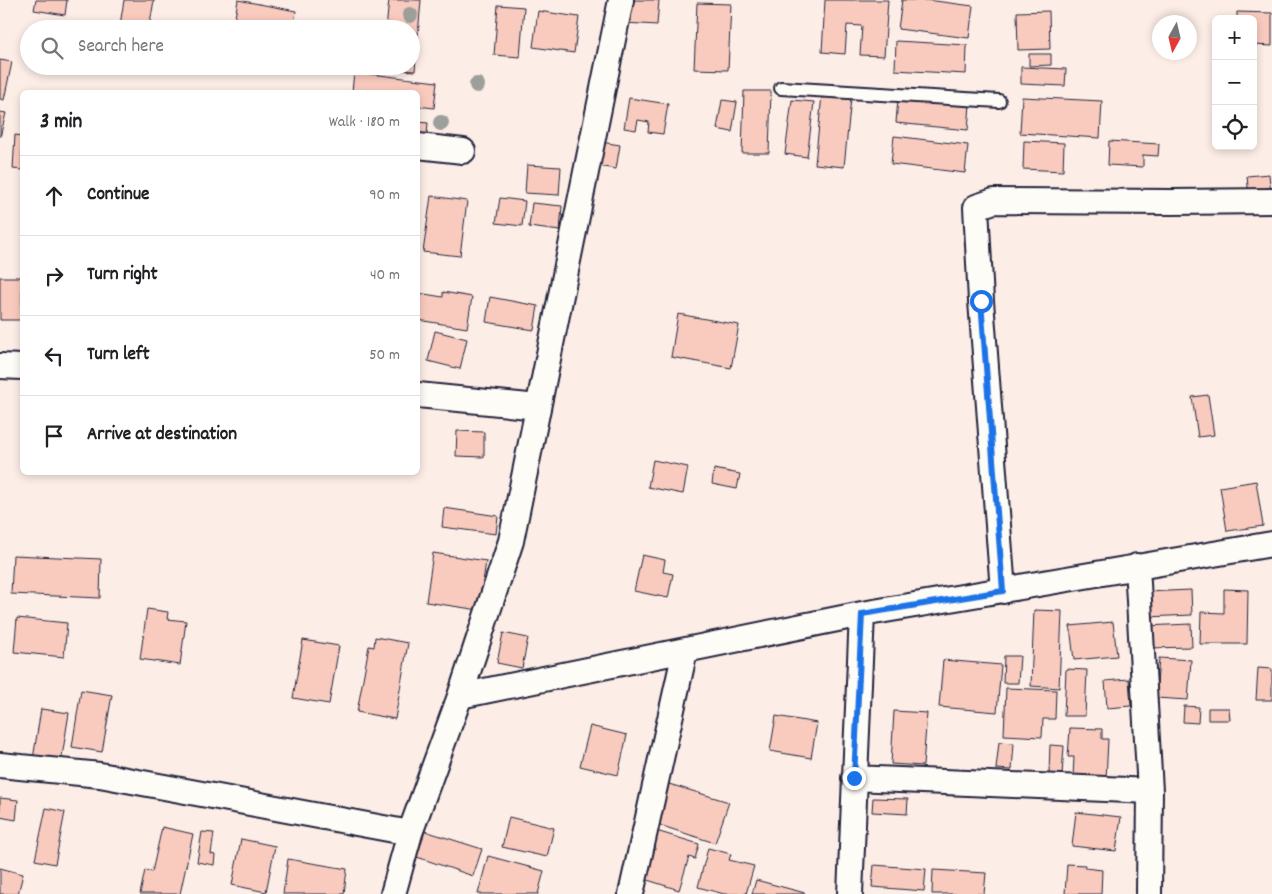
<!DOCTYPE html>
<html lang="en">
<head>
<meta charset="utf-8">
<style>
	body { margin:0; font-family:Dekko,sans-serif; background:#f6f6f6; color:#202124 }
	.controls { position:absolute; right:15px; top:15px; display:grid; overflow:hidden; border-radius:8px; box-shadow:0 2px 8px #0003 }
	.controls button { width:45px; height:45px; display:grid; place-items:center; padding:0; border:0; border-bottom:1px solid #e0e0e0; background:#fff; color:#202124; font:25px sans-serif }
	.compass { position:absolute; left:1152px; top:15px; width:45px; height:45px; border-radius:50%; background:#fff; box-shadow:0 2px 8px #0003; rotate:188deg }
	.stop { position:absolute; width:15px; height:15px; margin:-11px; border:4px solid #1a73e8; border-radius:50%; background:#fff }
	.stop.end { background:#1a73e8; border-color:#fff; box-shadow:0 1px 5px #0008 }
	.list { margin:0; padding:0; list-style:none }
	h2 { display:flex; justify-content:space-between; align-items:center; height:65px; margin:0; padding:0 20px; font-size:21px }
	h2 small { font-size:16px; font-weight:400; color:#757577 }
	.list li { display:grid; grid-template-columns:32px 1fr auto; gap:15px; align-items:center; box-sizing:border-box; height:80px; padding:0 20px; border-top:1px solid #e0e0e0 }
	.list b { display:block; font-size:19px; white-space:nowrap }
	.list em { font-size:16px; font-style:normal; color:#757577 }
	.icon { flex:none; width:28px; height:28px; fill:none; stroke:currentColor; stroke-width:2; stroke-linecap:round; stroke-linejoin:round }
	.map { position:relative; flex:none; width:1272px; height:894px; overflow:hidden }
	.search { position:absolute; background:#fff; box-shadow:0 2px 8px #0003; left:20px; top:20px; width:400px; height:55px; display:flex; align-items:center; gap:12px; box-sizing:border-box; padding:0 18px; border-radius:28px; color:#757577; font-size:19px }
	.panel { position:absolute; background:#fff; box-shadow:0 2px 8px #0003; left:20px; top:90px; width:400px; height:385px; border-radius:8px }
	.map>svg:first-child { display:block }
</style>
</head>
<body>
<div class="map">
<svg width="1272" height="894" viewBox="0 0 1272 894">
	<rect width="100%" height="100%" fill="#fcede6"/>
	<filter id="ink" filterUnits="userSpaceOnUse"><feTurbulence type="fractalNoise" baseFrequency=".02" numOctaves="2"/><feDisplacementMap in="SourceGraphic" scale="10" xChannelSelector="R" yChannelSelector="G"/><feConvolveMatrix kernelMatrix="1 2 1 2 8 2 1 2 1" color-interpolation-filters="sRGB"/></filter>
	<g filter="url(#ink)">
		<path fill="#f9cbbe" stroke="#22223b" d="M36,0h31l-2,15 -31,-5z
			M124,0h30l-5,29 -29,-4z
			M238,0l58,11 -3,18h-60z
			M389,0h32l-6,71 -32,-2v-3h28v-37h-25z
			M626,0h33l-2,25 -32,-2z
			M825,0h63l-4,56 -24,-1 2,-29 -15,-1 -2,29 -23,-2z
			M902,0h25l46,6 -4,32 -71,-9z
			M697,3l34,1 -3,66 -34,-1z
			M498,5l26,2 -4,50 -26,-2z
			M538,11l41,6 -5,36 -41,-6z
			M1049,11l1,38 -32,1 -1,-38z
			M1237,12l35,1v33l-19,-1v-26h-16z
			M896,41l71,4 -1,29 -71,-4z
			M1029,54h22v11l-22,1z
			M0,60l12,2 -8,38 -4,-1z
			M1021,67l45,2 -1,17 -44,-2z
			M354,72l83,10 -3,26 -16,-2v-14h-66z
			M744,91h27l-2,62h-27z
			M822,95l29,3 -7,69 -29,-3z
			M1022,97l80,4 -2,37 -80,-5z
			M629,98l39,6 -5,30 -15,-2 1,-10 -11,-2 -2,10 -12,-2z
			M898,98l72,6 -2,26 -72,-7z
			M722,100l15,2 -5,30 -15,-3z
			M792,100l22,2 -7,55 -22,-3z
			M0,112l6,1 -6,24z
			M418,122l10,1 -2,22 -8,-1z
			M15,135l7,1v34l-9,-1z
			M894,136l74,9 -3,28 -74,-9z
			M1024,141l40,2 -1,28 -40,-2z
			M1109,141l50,3 -1,12 -15,-1v12l-35,-2z
			M601,142l19,3 -4,24 -19,-3z
			M527,165l34,2 -2,28 -34,-2z
			M1269,174l2,21 -22,2 -2,-21z
			M431,196l36,5 -7,55 -37,-4z
			M500,198l25,3 -3,25 -26,-3z
			M532,203l30,3 -2,25 -31,-4z
			M0,277h22v43h-22z
			M443,292l29,5 -5,31 -49,-8v-27l25,4z
			M490,297l48,9 -4,24 -48,-8z
			M678,314l61,11 -8,43 -60,-11z
			M435,331l32,8 -7,30 -32,-8z
			M1208,395l6,40 -16,2 -6,-40z
			M457,431l27,1v25l-28,-1z
			M653,460l35,7 -5,27 -35,-7z
			M714,469l26,5 -3,15 -25,-5z
			M1256,481l7,45 -36,5 -7,-44z
			M444,508l54,8 -2,18 -54,-7z
			M433,553l53,8 -7,49 -53,-8z
			M13,555l88,4 -1,39 -89,-4z
			M642,555l23,5 -2,12 10,2 -5,24 -34,-7z
			M1224,589l24,1 -1,54h-47l1,-32 23,1z
			M1191,590l1,25 -45,2 -1,-25z
			M147,609l21,3 -1,7 19,2 -6,44 -40,-6z
			M1034,610l28,1 -3,77 -28,-2z
			M17,618l50,5 -3,34 -50,-5z
			M1113,622l4,34 -43,4 -4,-34z
			M1191,624l1,23 -45,1 -1,-22z
			M503,633l25,5 -6,30 -25,-5z
			M375,637l33,6 -13,76 -38,-7 12,-66 5,1z
			M303,640l36,6 -10,58 -36,-6z
			M1004,656h16l-2,27h-15z
			M1159,658l32,2 -3,40 -32,-2z
			M943,660l58,5 -4,47 -58,-5z
			M1258,668l14,1v31h-16z
			M1066,669l21,1 -2,46h-21z
			M1129,679l2,27 -24,2 -2,-27z
			M1006,688l50,2 -1,29h-12l-1,18 -38,-2z
			M81,690l31,5 -10,57 -30,-5z
			M1184,706l15,1 -1,16 -15,-1z
			M1208,708h21l1,12h-22z
			M41,709l28,4 -8,50 -28,-4z
			M894,711l33,2 -4,53 -32,-2z
			M776,716l41,7 -6,35 -41,-7z
			M590,726l37,9 -9,40 -38,-9z
			M1070,728l32,1v10h6l-2,41 -33,-2 1,-21h-6z
			M999,742l15,1 -2,27 -16,-1z
			M1050,745l14,1 -2,29 -13,-1z
			M669,784l60,18 -14,41 -59,-19z
			M0,798l18,2 -2,20 -16,-3z
			M873,798l35,1 -1,15 -35,-2z
			M46,808l19,4 -10,52 -20,-4z
			M1076,812l45,5 -5,34 -44,-5z
			M509,817l45,11 -7,29 -45,-10z
			M162,827l31,7 -13,60h-40l5,-24 7,2z
			M653,830l46,14 -4,15 -6,-2 -10,33 -41,-13z
			M425,831l57,18 -9,27 -56,-19z
			M202,832l12,1 -3,21 4,1 -1,10 -17,-3z
			M241,839l34,7 -9,46 -34,-7z
			M708,848l23,6 -2,6 25,6 -8,28h-22l-26,-7z
			M488,856l56,15 -6,23h-60z
			M288,859l59,10 -3,25h-61z
			M1067,864l18,1v3l17,2 -1,24h-36z
			M874,865l52,4 -2,22 -52,-4z
			M0,868l23,6 -5,20h-18z
			M933,870l53,3 -2,21h-52z
			M756,880l49,13v1h-53z"/>
		<g fill="none" stroke-linecap="round" stroke-linejoin="round">
			<g stroke="#22223b" stroke-width="16">
				<path id="service" d="M781,88l218,13"/>
			</g>
			<g stroke="#22223b" stroke-width="28">
				<path id="minor" d="M418,146l45,5
					M0,366l22,1
					M418,395l120,12
					M1137,566l13,225 -1,103
					M1003,591l-22,-290 -5,-94 18,-6 178,1 100,-1
					M460,696l402,-82 410,-70
					M0,765l100,10 310,58
					M854,778l296,13
					M393,894l17,-61 50,-137 51,-155 110,-541
					M631,894l54,-243
					M850,894l12,-280"/>
			</g>
			<use href="#service" stroke="#fdfcf7" stroke-width="12"/>
			<use href="#minor" stroke="#fdfcf7" stroke-width="24"/>
		</g>
		<g fill="#9d9f9b">
			<circle cx="410" cy="15" r="8"/>
			<circle cx="477" cy="85" r="8"/>
			<circle cx="441" cy="123" r="8"/>
		</g>
	</g>
	<g fill="none" stroke-linecap="round" stroke-linejoin="round" filter="url(#ink)">
		<path stroke="#1a73e8" stroke-width="6" d="M854,778l8,-164 141,-23 -22,-290"/>
	</g>
</svg>
<div class="controls">
<button>+</button>
<button>−</button>
<button><svg class="icon" aria-label="locate" viewBox="0 0 24 24"><circle cx="12" cy="12" r="6"/><path d="M12 2v4M12 18v4M2 12h4M18 12h4"/></svg></button>
</div>
<svg class="compass" viewBox="-18 -18 36 36"><path d="M0-13l5 13h-10z" fill="#e53935"/><path d="M0 13l5-13h-10z" fill="#757577"/></svg>
<div class="stop" style="left:981px;top:301px"></div>
<div class="stop end" style="left:854px;top:778px"></div>
<div class="search"><svg class="icon" aria-label="search" viewBox="0 0 24 24"><circle cx="10" cy="10" r="6"/><path d="M15 15l6 6"/></svg>Search here</div>
<section class="panel">
<h2>3 min<small>Walk · 180 m</small></h2>
<ul class="list">
<li><svg class="icon" aria-label="ahead" viewBox="0 0 24 24"><path d="M12 20V5M6 11l6-6 6 6"/></svg><div><b>Continue</b></div><em>90 m</em></li>
<li><svg class="icon" aria-label="right" viewBox="0 0 24 24"><path d="M7 20v-9h11M14 6l5 5-5 5"/></svg><div><b>Turn right</b></div><em>40 m</em></li>
<li><svg class="icon" aria-label="left" viewBox="0 0 24 24"><path d="M17 20v-9H6M10 6l-5 5 5 5"/></svg><div><b>Turn left</b></div><em>50 m</em></li>
<li><svg class="icon" aria-label="arrive" viewBox="0 0 24 24"><path d="M6 21V4h12l-3 4 3 4H6"/></svg><div><b>Arrive at destination</b></div></li>
</ul>
</section>
</div>
</body>
</html>
